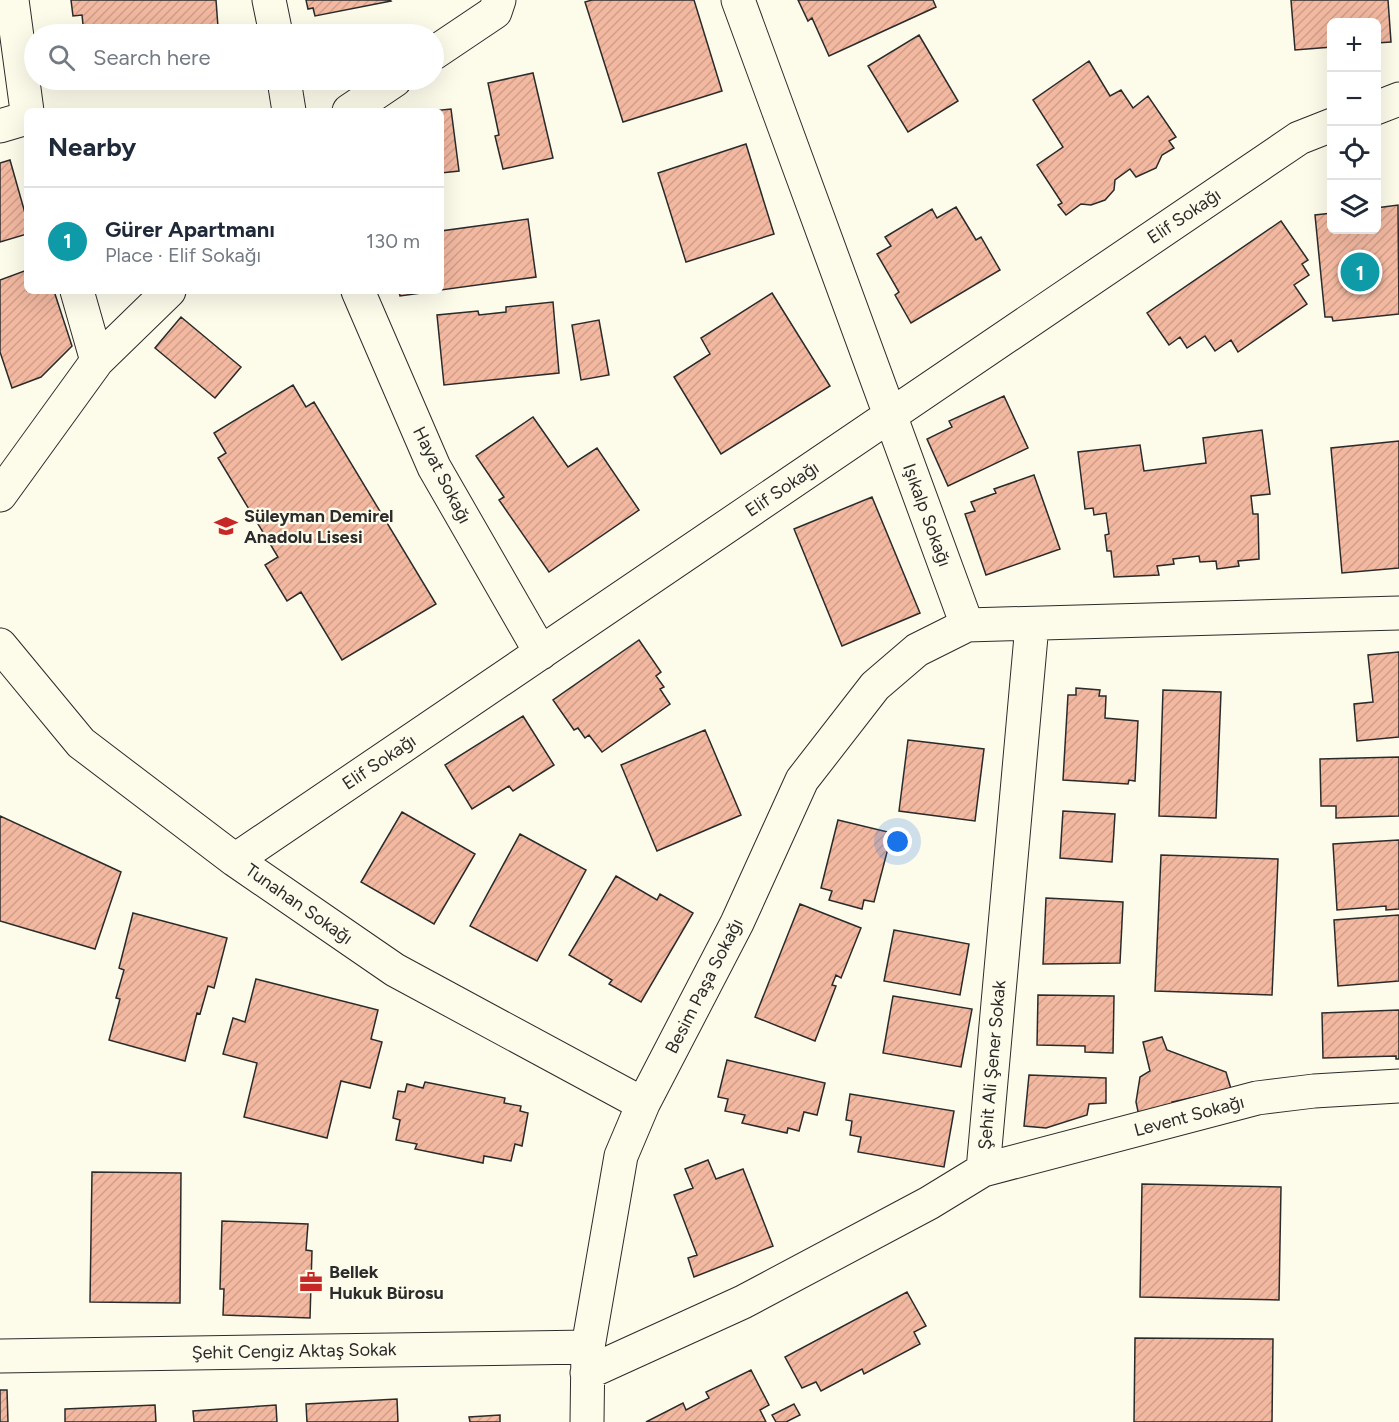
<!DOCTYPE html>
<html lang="en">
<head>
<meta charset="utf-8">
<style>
	body { margin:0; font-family:Figtree,sans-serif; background:#f6f6f7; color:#1f2937 }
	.controls { position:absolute; right:18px; top:18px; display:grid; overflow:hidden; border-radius:9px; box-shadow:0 6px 24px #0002 }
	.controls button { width:54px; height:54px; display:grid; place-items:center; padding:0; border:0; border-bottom:2px solid #e0e1e3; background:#fff; color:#1f2937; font:30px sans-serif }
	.you { position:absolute; left:898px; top:842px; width:21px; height:21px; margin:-15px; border:4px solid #fff; border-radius:50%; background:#1a73e8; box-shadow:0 0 0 9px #1a73e833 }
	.badge { display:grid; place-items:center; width:39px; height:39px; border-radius:50%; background:#ea580c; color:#fff; font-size:20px; font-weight:700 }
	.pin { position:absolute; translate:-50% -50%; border:3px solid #fff; box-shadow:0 2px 6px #0006 }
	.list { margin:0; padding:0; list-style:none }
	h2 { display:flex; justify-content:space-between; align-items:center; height:78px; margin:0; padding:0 24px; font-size:26px }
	h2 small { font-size:20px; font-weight:400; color:#747a83 }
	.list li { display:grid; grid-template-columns:39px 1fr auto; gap:18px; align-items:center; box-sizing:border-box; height:108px; padding:0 24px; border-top:2px solid #e0e1e3 }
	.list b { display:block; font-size:22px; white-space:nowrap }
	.list p { margin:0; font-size:20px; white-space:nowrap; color:#747a83 }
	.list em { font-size:20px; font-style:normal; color:#747a83 }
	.icon { flex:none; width:33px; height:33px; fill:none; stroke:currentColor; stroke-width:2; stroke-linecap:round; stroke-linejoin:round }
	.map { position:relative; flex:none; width:1399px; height:1422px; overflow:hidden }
	.search { position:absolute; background:#fff; box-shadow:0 6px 24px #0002; left:24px; top:24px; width:420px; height:66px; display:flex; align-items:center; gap:15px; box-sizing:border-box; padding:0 21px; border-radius:33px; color:#747a83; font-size:22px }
	.panel { position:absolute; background:#fff; box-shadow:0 6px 24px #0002; left:24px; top:108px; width:420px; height:186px; border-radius:9px }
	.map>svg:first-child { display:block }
</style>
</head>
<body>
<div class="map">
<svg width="1399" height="1422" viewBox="0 0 1399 1422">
	<defs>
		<pattern id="building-hatch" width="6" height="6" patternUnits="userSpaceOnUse" patternTransform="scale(1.5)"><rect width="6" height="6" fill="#f2b8a0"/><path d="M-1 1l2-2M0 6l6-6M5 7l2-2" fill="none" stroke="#d09e8a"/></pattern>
	</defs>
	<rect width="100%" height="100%" fill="#fdfbea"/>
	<path fill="url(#building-hatch)" stroke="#2b2b2b" stroke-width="1.5" d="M71,0h145l2,27 -17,2 1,5h-118l-2,-19 -9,1z
		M306,0h84l1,1 -76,15 -2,-8 -5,1z
		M592,0h102l28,91 -99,31 -38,-120z
		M798,0h135l3,7 -107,49 -17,-38 -4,3z
		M1291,0h97l3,42 -15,1v-21h-44v25l-37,3z
		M919,35l39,66 -50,31 -40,-66z
		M1089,61l21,35 11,-6 12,18 15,-12 28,41 -7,4 5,7 -12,7 -6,13 -20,9 -6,-8 -15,11 -1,10 -9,10 -14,5 -10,-1 -15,11 -8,-10 4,-2 -25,-38 26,-18 -30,-47z
		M533,73l20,85 -50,11 -8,-33 4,-1 -11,-52z
		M451,109l8,62 -18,2v-62h-9z
		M746,144l28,90 -88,28 -28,-89z
		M10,160l17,60v14l-27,8v-79z
		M1398,205l1,109 -66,7 -1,-4h-7l-10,-102 17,-2v17h44v-22z
		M956,207l20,33 5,-3 19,33 -89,53 -16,-28 4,-3 -22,-38 14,-8 -6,-9 47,-28 5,9z
		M528,219l8,58 -95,13v-59z
		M1281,221l27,39 -6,4 7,11 -15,10 13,19 -69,48 -7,-12 -16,11 -10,-15 -18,12 -7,-11 -11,8 -22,-32z
		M27,270v21h27l18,55 -31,31 -29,11 -12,-36v-72z
		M399,291h37l-36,5z
		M772,293l58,93 -109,68 -47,-77 36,-23 -9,-16z
		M553,302l6,71 -115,12 -7,-70 41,-4 1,4 27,-3v-5z
		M181,317l60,50 -26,31 -60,-50z
		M599,320l10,55 -28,5 -9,-55z
		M293,385l13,22 8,-5 122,202 -94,56 -41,-68 -14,9 -22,-36 13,-8 -60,-99 8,-5 -12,-20z
		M1004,396l24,52 -80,38 -21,-47 25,-12 -3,-6z
		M533,417l35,50 29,-19 42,62 -90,62 -50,-72 5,-3 -28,-41z
		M1262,430l8,64 -19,2 2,18h5l1,45 -21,2 1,5 -22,3 -1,-8 -16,1 -1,-6 -26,3 1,5 -17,2 2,9 -45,2 -3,-26h-4l-2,-16 4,-1 -3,-21 -12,2 -1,-7 -8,1 -7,-57 62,-7 4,26 62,-8 -3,-25z
		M1399,441v127l-57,5 -11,-125z
		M1034,475l26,74 -74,26 -21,-61 10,-3 -4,-9 25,-9 -2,-4z
		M872,497l48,116 -78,33 -48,-117z
		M639,640l22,32 -5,4 8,11 -4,2 10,15 -68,48 -13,-17 -4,3 -7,-10 -4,2 -21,-30z
		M1399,652v85l-42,4 -3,-37 19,-2 -5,-47z
		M1076,688l24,2 -1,6h7l-1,22 33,3 -3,60 -6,-1 -1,4 -65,-4 5,-85h8z
		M1163,690l58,2 -5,126 -57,-2z
		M523,716l31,49 -41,26 -4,-5 -37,23 -27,-44z
		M705,730l36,85 -84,36 -36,-86z
		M908,740l76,9 -9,72 -76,-10z
		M1399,757v59l-63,2v-12h-15l-1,-47z
		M1063,811l52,3 -3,48 -52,-4z
		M402,812l73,42 -41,70 -73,-42z
		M0,816l121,56 -26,77 -95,-28z
		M838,820l54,13 -18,69 -10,-2 -2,9 -33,-9 3,-9 -11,-3z
		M520,834l66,36 -49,91 -67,-35z
		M1399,840v69l-13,1v-4l-49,4 -4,-66z
		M1161,855l117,4 -6,136 -117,-4z
		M616,876l41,24 3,-6 33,19 -52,89 -32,-18 3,-4 -43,-25z
		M1046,898l77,4 -3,61 -77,1z
		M800,904l61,24 -20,50 -5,-3 -4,10 4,1 -21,55 -60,-24z
		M133,913l94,25 -13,50 -6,-2 -8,28 -3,-1 -12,48 -76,-21 11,-41 -4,-1 8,-28 -5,-2z
		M1399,915v66l-61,5 -4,-66z
		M894,930l75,14 -9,51 -76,-14z
		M256,979l122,31 -7,29 11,3 -12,46 -29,-7 -14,57 -83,-21 13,-54 -34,-9 10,-36 12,4z
		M1038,995l76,1 -1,57 -28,-1v-6l-48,-1z
		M893,996l79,13 -11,58 -78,-14z
		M1399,1010v49h-3v-3l-73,2 -1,-45z
		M1162,1037l5,13 59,22 5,17 -59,13 1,3 -34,11 -3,-14 4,-25 10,-6 -7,-29z
		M727,1060l98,23 -8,32 -13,-3 -5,19 -11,-3 -1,5 -45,-10 3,-8 -20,-4 3,-12 -10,-2z
		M1029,1075l77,3v25l-17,1 -2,11 -41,13 -22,-2z
		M425,1082l80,16 -1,5 17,3 -1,5 8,2 -6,33 -7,-2 -4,17 -27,-5 -1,7 -68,-14 2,-5 -21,-4 4,-20 -7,-2 5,-27 7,1 2,-8 16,4z
		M850,1094l104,17 -10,56 -86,-15 3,-15 -11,-2 2,-14 -6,-1z
		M708,1160l8,19 27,-10 30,77 -79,31 -6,-19 9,-3 -23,-60 19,-7 -8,-19z
		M92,1172l89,1 -1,130 -90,-1z
		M1142,1184l139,3 -2,113 -139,-3z
		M222,1221l86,3 -2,26 6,1 -2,67 -87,-3 1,-26h-4z
		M907,1292l19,34 -12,6 6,12 -56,30 -2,-5 -41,22 -5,-9 -14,6 -17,-31z
		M1135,1338l138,1 -1,83h-138z
		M751,1370l18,35 -9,5 6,12h-120l37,-19 3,7 23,-12 -3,-6z
		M0,1390h7l1,32h-8z
		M397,1399l1,23h-91l-1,-18z
		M794,1404l6,11 -14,7h-10l-4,-7z
		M155,1405l1,17h-91v-13z
		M276,1405l1,17h-83l-1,-11z
		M500,1415v7h-30l-1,-5z"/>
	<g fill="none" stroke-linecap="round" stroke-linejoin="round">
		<g stroke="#2b2b2b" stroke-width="35">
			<path id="minor" d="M12,0l15,111
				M269,0l7,34
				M738,0l229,625 432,-12
				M434,53l61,-41 4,-12
				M284,80l5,31
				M1376,108l23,-9
				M349,111l46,-31
				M0,126l27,-8
				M77,291l20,70
				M358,291l76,176 107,186
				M0,495l97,-134 72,-70
				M0,645l81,98 154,117 160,110 248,134
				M235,860l1064,-722 33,-13
				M983,1170l274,-72 57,-7 85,-5
				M0,1356l588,-9
				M587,1373l156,-71 186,-99 54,-33 49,-545
				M587,1422l1,-75 33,-191 22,-52 94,-181 65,-143 73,-94 42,-36 50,-25"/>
		</g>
		<use href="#minor" stroke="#fdfbea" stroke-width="33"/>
	</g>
	<defs>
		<g id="school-bare" transform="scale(1.8)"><path d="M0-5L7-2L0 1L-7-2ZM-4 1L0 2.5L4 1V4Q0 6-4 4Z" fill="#c62828" stroke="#fdfbea" stroke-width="2.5" paint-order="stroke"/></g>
		<g id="office-bare" transform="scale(1.8)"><path d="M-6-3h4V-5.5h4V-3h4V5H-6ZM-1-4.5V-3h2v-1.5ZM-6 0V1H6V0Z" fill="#c62828" stroke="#fdfbea" stroke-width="2.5" paint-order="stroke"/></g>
	</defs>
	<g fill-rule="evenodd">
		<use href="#school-bare" x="226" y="526"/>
		<use href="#office-bare" x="311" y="1282"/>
	</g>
	<g text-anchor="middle" stroke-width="4.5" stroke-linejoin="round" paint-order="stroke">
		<g font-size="18" fill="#2b2b2b" stroke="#fdfbea">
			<text transform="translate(1184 216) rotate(-34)" y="6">Elif Sokağı</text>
			<text transform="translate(442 475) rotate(63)" y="6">Hayat Sokağı</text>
			<text transform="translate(782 489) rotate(-34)" y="6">Elif Sokağı</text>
			<text transform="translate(927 515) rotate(70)" y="6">Işıkalp Sokağı</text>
			<text transform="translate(379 762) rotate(-34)" y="6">Elif Sokağı</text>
			<text transform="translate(299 904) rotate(35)" y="6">Tunahan Sokağı</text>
			<text transform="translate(704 986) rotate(-63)" y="6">Besim Paşa Sokağı</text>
			<text transform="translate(992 1065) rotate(-85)" y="6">Şehit Ali Şener Sokak</text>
			<text transform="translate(1189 1116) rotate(-15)" y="6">Levent Sokağı</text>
			<text transform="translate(294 1351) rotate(-1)" y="6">Şehit Cengiz Aktaş Sokak</text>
		</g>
		<g font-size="18" font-weight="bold" fill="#2b2b2b" stroke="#fdfbea" text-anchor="start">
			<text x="244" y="522">Süleyman Demirel<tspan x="244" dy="21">Anadolu Lisesi</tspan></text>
			<text x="329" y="1278">Bellek<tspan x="329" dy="21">Hukuk Bürosu</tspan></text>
		</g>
	</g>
</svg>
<div class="controls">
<button>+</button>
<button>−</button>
<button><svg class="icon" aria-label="locate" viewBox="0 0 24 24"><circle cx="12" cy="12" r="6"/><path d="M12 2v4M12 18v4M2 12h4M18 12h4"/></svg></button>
<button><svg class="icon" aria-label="layers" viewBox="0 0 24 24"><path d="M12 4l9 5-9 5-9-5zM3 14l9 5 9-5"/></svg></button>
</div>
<div class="you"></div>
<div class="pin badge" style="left:1360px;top:272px;background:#0f9aa8">1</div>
<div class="search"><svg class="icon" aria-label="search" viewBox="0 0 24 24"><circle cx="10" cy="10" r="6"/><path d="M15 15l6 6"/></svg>Search here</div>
<section class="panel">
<h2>Nearby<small></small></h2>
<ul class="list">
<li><span class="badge" style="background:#0f9aa8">1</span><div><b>Gürer Apartmanı</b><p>Place · Elif Sokağı</p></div><em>130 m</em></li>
</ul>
</section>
</div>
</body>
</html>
